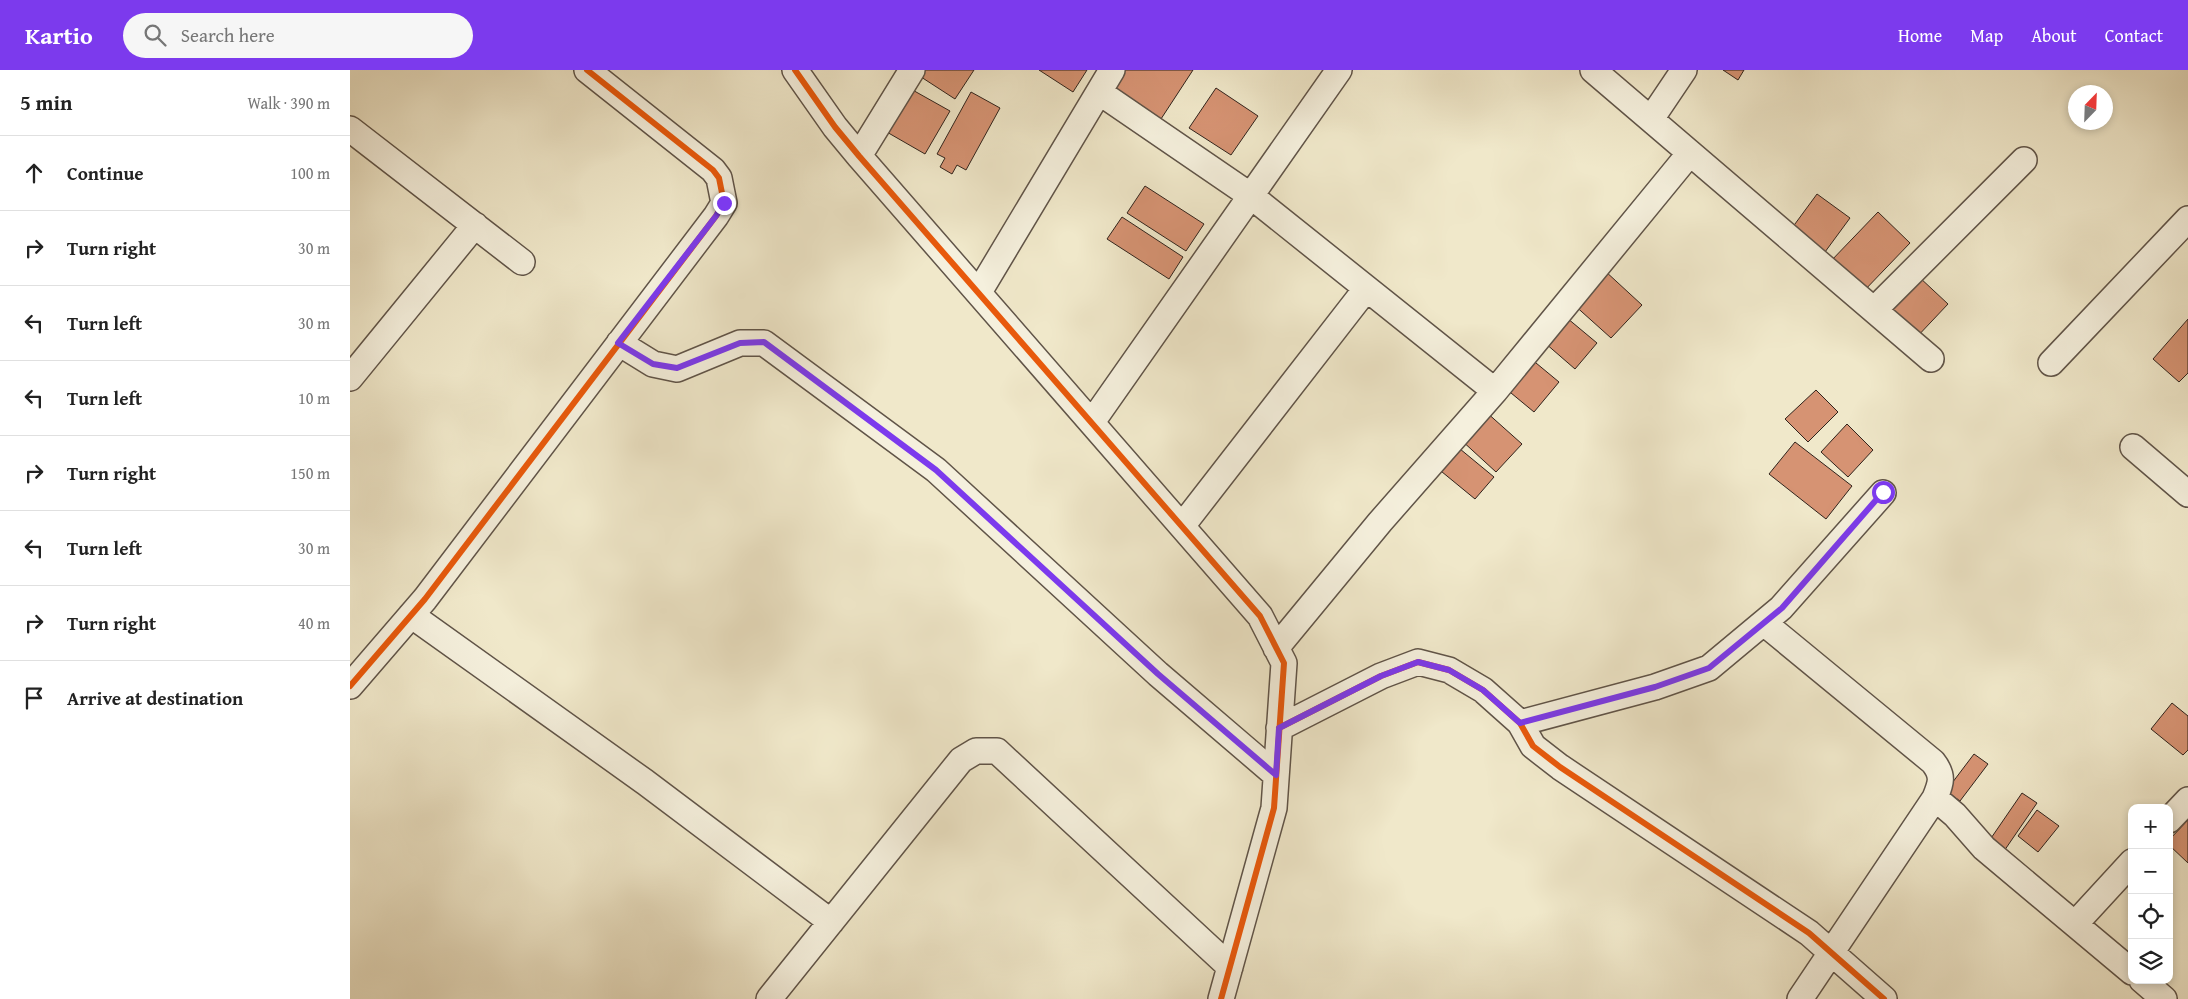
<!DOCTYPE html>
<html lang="en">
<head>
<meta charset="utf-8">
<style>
	body { margin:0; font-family:"Gentium Book Plus",serif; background:#f6f6f6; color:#222 }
	.controls { position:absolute; right:15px; bottom:15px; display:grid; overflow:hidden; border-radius:10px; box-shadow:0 2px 8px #0003 }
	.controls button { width:45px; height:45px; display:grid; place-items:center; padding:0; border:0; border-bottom:1px solid #e0e0e0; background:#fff; color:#222; font:25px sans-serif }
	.compass { position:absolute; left:1718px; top:15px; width:45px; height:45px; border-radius:50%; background:#fff; box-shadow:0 2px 8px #0003; rotate:23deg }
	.stop { position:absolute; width:15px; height:15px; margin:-11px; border:4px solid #7c3aed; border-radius:50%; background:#fff }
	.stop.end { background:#7c3aed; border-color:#fff; box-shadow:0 1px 5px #0008 }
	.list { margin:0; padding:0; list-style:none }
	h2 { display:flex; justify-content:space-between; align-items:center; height:65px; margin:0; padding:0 20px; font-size:21px }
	h2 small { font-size:16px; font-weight:400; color:#767676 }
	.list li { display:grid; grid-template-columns:32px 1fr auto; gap:15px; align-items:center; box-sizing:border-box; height:75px; padding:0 20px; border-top:1px solid #e0e0e0 }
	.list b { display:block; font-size:19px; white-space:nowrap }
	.list em { font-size:16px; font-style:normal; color:#767676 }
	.icon { flex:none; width:28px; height:28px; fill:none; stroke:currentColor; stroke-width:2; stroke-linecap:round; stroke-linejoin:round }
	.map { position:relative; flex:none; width:1838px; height:929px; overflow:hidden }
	header { display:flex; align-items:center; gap:30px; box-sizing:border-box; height:70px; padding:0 25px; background:#7c3aed; color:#fff }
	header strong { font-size:24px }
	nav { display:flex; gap:28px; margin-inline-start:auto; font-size:18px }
	.search { width:350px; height:45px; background:#f6f6f6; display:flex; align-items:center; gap:12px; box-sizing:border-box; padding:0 18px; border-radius:28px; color:#767676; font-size:19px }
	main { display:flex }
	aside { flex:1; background:#fff }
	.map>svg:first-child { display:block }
</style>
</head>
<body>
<header>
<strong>Kartio</strong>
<div class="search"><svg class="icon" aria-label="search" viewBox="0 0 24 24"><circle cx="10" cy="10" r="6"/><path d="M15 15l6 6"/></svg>Search here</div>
<nav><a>Home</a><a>Map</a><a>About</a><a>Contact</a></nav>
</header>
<main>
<aside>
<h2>5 min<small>Walk · 390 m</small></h2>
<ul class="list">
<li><svg class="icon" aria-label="ahead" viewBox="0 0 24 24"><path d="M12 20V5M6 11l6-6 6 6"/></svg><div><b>Continue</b></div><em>100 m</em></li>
<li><svg class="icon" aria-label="right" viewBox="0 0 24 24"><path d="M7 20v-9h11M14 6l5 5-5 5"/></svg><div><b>Turn right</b></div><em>30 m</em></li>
<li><svg class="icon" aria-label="left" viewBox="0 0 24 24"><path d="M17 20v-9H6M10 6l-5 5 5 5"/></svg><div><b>Turn left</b></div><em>30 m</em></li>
<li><svg class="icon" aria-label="left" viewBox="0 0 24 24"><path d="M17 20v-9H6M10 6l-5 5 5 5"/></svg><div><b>Turn left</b></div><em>10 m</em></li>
<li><svg class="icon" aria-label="right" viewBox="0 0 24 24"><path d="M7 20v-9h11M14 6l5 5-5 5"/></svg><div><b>Turn right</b></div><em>150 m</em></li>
<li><svg class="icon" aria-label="left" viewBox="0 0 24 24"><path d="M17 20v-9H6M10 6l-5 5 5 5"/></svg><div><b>Turn left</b></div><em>30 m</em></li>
<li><svg class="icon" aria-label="right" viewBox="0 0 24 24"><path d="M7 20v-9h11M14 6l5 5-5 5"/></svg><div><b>Turn right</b></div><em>40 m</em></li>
<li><svg class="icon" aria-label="arrive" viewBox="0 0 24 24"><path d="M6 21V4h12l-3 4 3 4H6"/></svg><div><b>Arrive at destination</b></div></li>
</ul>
</aside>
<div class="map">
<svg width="1838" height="929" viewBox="0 0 1838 929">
	<rect width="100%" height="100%" fill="#f0e8ca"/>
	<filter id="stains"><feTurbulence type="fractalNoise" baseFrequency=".004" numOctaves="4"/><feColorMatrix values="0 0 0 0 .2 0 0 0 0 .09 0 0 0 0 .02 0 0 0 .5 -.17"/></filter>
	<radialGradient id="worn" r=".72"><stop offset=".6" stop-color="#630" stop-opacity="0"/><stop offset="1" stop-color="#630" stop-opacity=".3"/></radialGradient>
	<path fill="#d69373" stroke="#30231c" d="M571,0h53l-19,29 -37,-24z
		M689,0h48l-14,22z
		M765,0h78l-34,52 -55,-36z
		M1373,0h21l-6,10z
		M559,18l41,23 -25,43 -40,-23z
		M866,18l42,28 -27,39 -42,-27z
		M621,22l29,16 -34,62 -9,-5 -5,9 -12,-7 5,-9 -8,-4z
		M795,116l59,38 -18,27 -59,-38z
		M1467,124l33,24 -25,34 -33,-24z
		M1528,142l32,31 -49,51 -32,-31z
		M772,147l61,40 -14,22 -62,-40z
		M1254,200l38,35 -31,33 -39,-35z
		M1568,206l30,28 -34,36 -29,-27z
		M1217,248l30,25 -22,26 -30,-26z
		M1838,249v54l-9,9 -26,-23z
		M1180,288l29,24 -25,30 -29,-24z
		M1466,320l22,22 -30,30 -23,-23z
		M1135,341l37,33 -26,28 -36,-33z
		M1497,354l26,26 -25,27 -27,-25z
		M1445,372l57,44 -26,33 -57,-45z
		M1104,374l40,33 -19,22 -39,-32z
		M1822,633l16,13v34l-5,5 -32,-26z
		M1624,684l14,10 -28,37 -14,-10z
		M1672,723l15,10 -35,51 -15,-10z
		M1687,740l22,16 -21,26 -20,-16z
		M1838,750v43l-19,-18v-5z"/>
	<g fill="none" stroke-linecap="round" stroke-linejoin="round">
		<g stroke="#605448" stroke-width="28">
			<path id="minor" d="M445,0l40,57 24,29 401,460 24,47 -10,145 -53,191
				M1243,0l338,289
				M749,22l152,104 244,195
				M1301,49l33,-49
				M0,59l172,133
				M509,86l53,-86
				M629,222l133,-222
				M1524,240l150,-150
				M269,273l34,21 24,5 63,-26h24l172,127 222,204 118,101
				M1701,293l137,-144
				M0,308l125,-153
				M742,352l247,-352
				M1783,377l55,47
				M832,456l184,-237
				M61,545l234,167 186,140
				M1414,553l169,139c11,14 8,21 2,36l-135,201
				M926,578l104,-126 115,-131 195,-238
				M0,616l75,-87 291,-383 8,-13 -5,-25 -6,-8 -126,-100
				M1170,653l135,-36 54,-19 72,-60 102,-115
				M929,658l102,-52 37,-14 31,8 34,20 37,33 13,23 27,21 249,166 75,66
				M1585,728l20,17 29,33 148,124
				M1819,750l19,-20
				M1725,854l57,-62
				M1792,910l22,19
				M419,929l192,-239 15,-9h21l233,216"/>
		</g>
		<use href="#minor" stroke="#f5f0dd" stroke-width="25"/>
		<g stroke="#f5f0dd" stroke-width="9">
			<path id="cycleway" d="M445,0l40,57 24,29 401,460 24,47 -10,145 -53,191
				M0,616l75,-87 291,-383 8,-13 -5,-25 -6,-8 -126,-100
				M929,658l102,-52 37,-14 31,8 34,20 37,33 13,23 27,21 249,166 75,66"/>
		</g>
		<use href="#cycleway" stroke="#e8590c" stroke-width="6"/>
	</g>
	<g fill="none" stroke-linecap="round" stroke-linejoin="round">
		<path stroke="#7c3aed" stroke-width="6" d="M374,133l-8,13 -98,127 35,21 24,4 63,-25 24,-1 172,128 222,204 118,101 3,-47 102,-52 37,-14 31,8 34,20 37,33 135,-36 54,-19 73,-60 101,-116"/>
	</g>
	<rect width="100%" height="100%" filter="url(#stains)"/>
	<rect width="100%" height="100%" fill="url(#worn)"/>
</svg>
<div class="controls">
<button>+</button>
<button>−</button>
<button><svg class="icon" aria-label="locate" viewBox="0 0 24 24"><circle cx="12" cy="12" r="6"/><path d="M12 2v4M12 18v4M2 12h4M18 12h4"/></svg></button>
<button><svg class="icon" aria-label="layers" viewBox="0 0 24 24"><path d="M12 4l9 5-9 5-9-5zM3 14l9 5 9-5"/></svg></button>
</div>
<svg class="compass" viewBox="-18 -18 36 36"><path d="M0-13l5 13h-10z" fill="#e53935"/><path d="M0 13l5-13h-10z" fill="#767676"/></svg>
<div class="stop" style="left:1533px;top:422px"></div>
<div class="stop end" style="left:374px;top:133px"></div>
</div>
</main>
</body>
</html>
